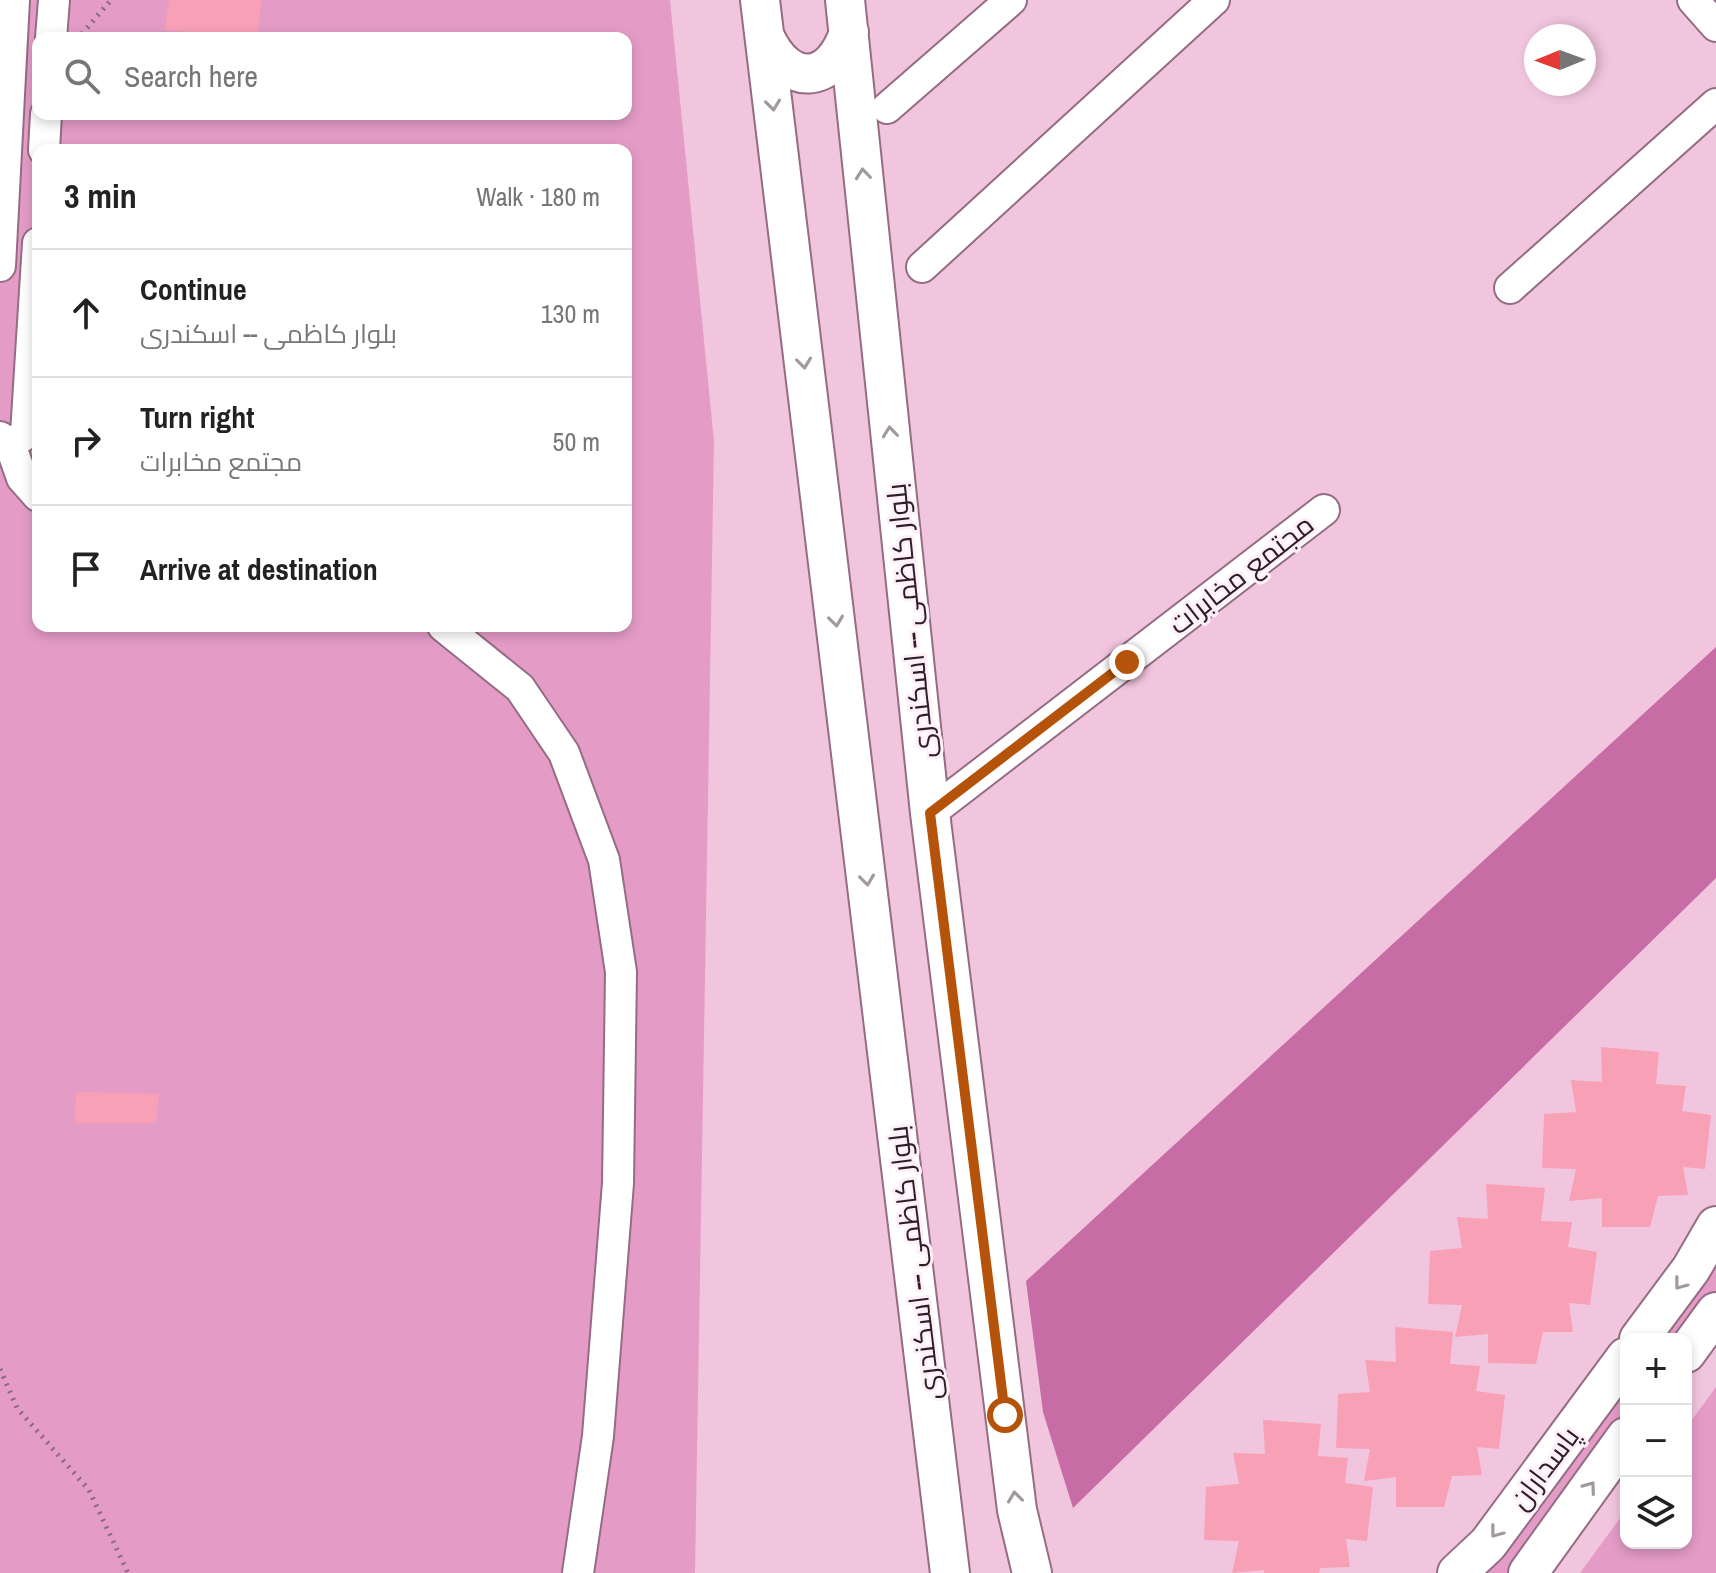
<!DOCTYPE html>
<html lang="en">
<head>
<meta charset="utf-8">
<style>
	body { margin:0; font-family:"Archivo Narrow",Cairo,sans-serif; background:#f6f6f6; color:#222 }
	.controls { position:absolute; right:24px; bottom:24px; display:grid; overflow:hidden; border-radius:16px; box-shadow:0 4px 12px #0003 }
	.controls button { width:72px; height:72px; display:grid; place-items:center; padding:0; border:0; border-bottom:2px solid #e0e0e0; background:#fff; color:#222; font:40px sans-serif }
	.compass { position:absolute; left:1524px; top:24px; width:72px; height:72px; border-radius:50%; background:#fff; box-shadow:0 4px 12px #0003; rotate:269deg }
	.stop { position:absolute; width:24px; height:24px; margin:-18px; border:6px solid #b45309; border-radius:50%; background:#fff }
	.stop.end { background:#b45309; border-color:#fff; box-shadow:0 2px 8px #0008 }
	.list { margin:0; padding:0; list-style:none }
	h2 { display:flex; justify-content:space-between; align-items:center; height:104px; margin:0; padding:0 32px; font-size:34px }
	h2 small { font-size:26px; font-weight:400; color:#767676 }
	.list li { display:grid; grid-template-columns:52px 1fr auto; gap:24px; align-items:center; box-sizing:border-box; height:128px; padding:0 32px; border-top:2px solid #e0e0e0 }
	.list b { display:block; font-size:30px; white-space:nowrap }
	.list p { margin:0; font-size:26px; white-space:nowrap; color:#767676 }
	.list em { font-size:26px; font-style:normal; color:#767676 }
	.icon { flex:none; width:44px; height:44px; fill:none; stroke:currentColor; stroke-width:2; stroke-linecap:round; stroke-linejoin:round }
	.map { position:relative; flex:none; width:1716px; height:1573px; overflow:hidden }
	.search { position:absolute; background:#fff; box-shadow:0 4px 12px #0003; left:32px; top:32px; width:600px; height:88px; display:flex; align-items:center; gap:20px; box-sizing:border-box; padding:0 28px; border-radius:16px; color:#767676; font-size:30px }
	.panel { position:absolute; background:#fff; box-shadow:0 4px 12px #0003; left:32px; top:144px; width:600px; height:488px; border-radius:16px }
	.map>svg:first-child { display:block }
</style>
</head>
<body>
<div class="map">
<svg width="1716" height="1573" viewBox="0 0 1716 1573">
	<rect width="100%" height="100%" fill="#f2c5de"/>
	<path fill="#e49cc7" fill-rule="evenodd" d="M0,0h670l44,441 -19,1132h-695zM38,38h588v76h-588zM38,150h588v476h-588z
		M1716,1244v46l-35,49h-30z
		M1626,1374v42l-112,157h-39z
		M1716,1387v186h-136l46,-63v33h60v-115z"/>
	<path fill="#c76ca5" d="M1716,647v231l-643,630 -30,-96 -17,-131z"/>
	<path fill="#f8a0b6" d="M169,0h92l-4,38 -92,-8z
		M1601,1047l58,5 -3,32 30,2 -4,25 29,4 -6,54 -22,-2 5,28 -30,1 -8,31h-48v-29l-33,3 7,-32 -34,-1 2,-54 32,-2 -5,-32 31,2z
		M76,1092l83,2 -3,29h-81z
		M1486,1184l59,4 -4,33 31,1 -4,25 29,5 -7,53 -21,-2 4,29h-30l-7,32 -48,-1v-29l-33,3 7,-32 -34,-1 2,-53 32,-3 -5,-31 31,2z
		M1395,1327l58,5 -3,32 30,2 -4,25 29,4 -6,54 -22,-2 5,28 -30,1 -8,31h-48v-30l-32,4 6,-32 -34,-1 2,-54 32,-2 -5,-32 31,2z
		M1263,1420l58,4 -3,32 30,2 -3,25 28,4 -6,54 -21,-2 4,28 -30,1 -1,5h-55v-3l-32,3 7,-32 -35,-1 2,-53 33,-3 -6,-31 32,1z"/>
	<g fill="none" stroke-linecap="round" stroke-linejoin="round">
		<g stroke="#946c83" stroke-width="34">
			<path id="minor" d="M1693,0l23,26
				M51,38l3,-38
				M887,108l124,-108
				M44,150l2,-36
				M0,266l14,-266
				M922,267l292,-267
				M1510,288l206,-184
				M0,437l10,7 12,34 16,18
				M10,444l16,-10 12,-191
				M443,626l77,62 44,65 40,107 17,112 -3,211 -20,253 -20,137
				M930,813l394,-303"/>
		</g>
		<g stroke="#946c83" stroke-width="42">
			<path id="tertiary" d="M760,0l190,1573
				M845,0l85,813 87,697 15,63
				M765,37c23,51 67,48 84,-5
				M1639,1339l52,-70 25,-43
				M1686,1353l30,-41
				M1457,1573l31,-29 138,-187
				M1528,1573l98,-136"/>
		</g>
		<path stroke="#896b7c" stroke-width="5" stroke-dasharray="2 6" stroke-linecap="butt" d="M82,34l29,-34
			M0,1369l17,39 72,82 39,83"/>
		<use href="#minor" stroke="#fff" stroke-width="30"/>
		<use href="#tertiary" stroke="#fff" stroke-width="38"/>
	</g>
	<defs><path id="oneway-chevron" d="M-2-3.5L2.5 0L-2 3.5" fill="none" stroke-width="1.6" stroke-linecap="round" stroke-linejoin="round" transform="scale(2)"/></defs>
	<g stroke="#a1999e">
		<use href="#oneway-chevron" transform="translate(773 105) rotate(83)"/>
		<use href="#oneway-chevron" transform="translate(863 174) rotate(-96)"/>
		<use href="#oneway-chevron" transform="translate(804 363) rotate(83)"/>
		<use href="#oneway-chevron" transform="translate(890 432) rotate(-96)"/>
		<use href="#oneway-chevron" transform="translate(836 621) rotate(83)"/>
		<use href="#oneway-chevron" transform="translate(867 880) rotate(83)"/>
		<use href="#oneway-chevron" transform="translate(1680 1284) rotate(127)"/>
		<use href="#oneway-chevron" transform="translate(1590 1487) rotate(-54)"/>
		<use href="#oneway-chevron" transform="translate(1015 1497) rotate(-97)"/>
		<use href="#oneway-chevron" transform="translate(1496 1532) rotate(127)"/>
	</g>
	<g fill="none" stroke-linecap="round" stroke-linejoin="round">
		<path stroke="#b45309" stroke-width="10" d="M1005,1415l-75,-602 197,-151"/>
	</g>
	<g text-anchor="middle" stroke-width="6" stroke-linejoin="round" paint-order="stroke">
		<g font-size="28" fill="#2e1d27" stroke="#fef0f8">
			<text transform="translate(1241 574) rotate(-38)" y="10">مجتمع مخابرات</text>
			<text transform="translate(910 621) rotate(-96)" y="10">بلوار کاظمی -- اسکندری</text>
			<text transform="translate(914 1263) rotate(-97)" y="10">بلوار کاظمی -- اسکندری</text>
			<text transform="translate(1544 1468) rotate(-53)" y="10">پاسداران</text>
		</g>
	</g>
</svg>
<div class="controls">
<button>+</button>
<button>−</button>
<button><svg class="icon" aria-label="layers" viewBox="0 0 24 24"><path d="M12 4l9 5-9 5-9-5zM3 14l9 5 9-5"/></svg></button>
</div>
<svg class="compass" viewBox="-18 -18 36 36"><path d="M0-13l5 13h-10z" fill="#e53935"/><path d="M0 13l5-13h-10z" fill="#767676"/></svg>
<div class="stop" style="left:1005px;top:1415px"></div>
<div class="stop end" style="left:1127px;top:662px"></div>
<div class="search"><svg class="icon" aria-label="search" viewBox="0 0 24 24"><circle cx="10" cy="10" r="6"/><path d="M15 15l6 6"/></svg>Search here</div>
<section class="panel">
<h2>3 min<small>Walk · 180 m</small></h2>
<ul class="list">
<li><svg class="icon" aria-label="ahead" viewBox="0 0 24 24"><path d="M12 20V5M6 11l6-6 6 6"/></svg><div><b>Continue</b><p>بلوار کاظمی -- اسکندری</p></div><em>130 m</em></li>
<li><svg class="icon" aria-label="right" viewBox="0 0 24 24"><path d="M7 20v-9h11M14 6l5 5-5 5"/></svg><div><b>Turn right</b><p>مجتمع مخابرات</p></div><em>50 m</em></li>
<li><svg class="icon" aria-label="arrive" viewBox="0 0 24 24"><path d="M6 21V4h12l-3 4 3 4H6"/></svg><div><b>Arrive at destination</b></div></li>
</ul>
</section>
</div>
</body>
</html>
